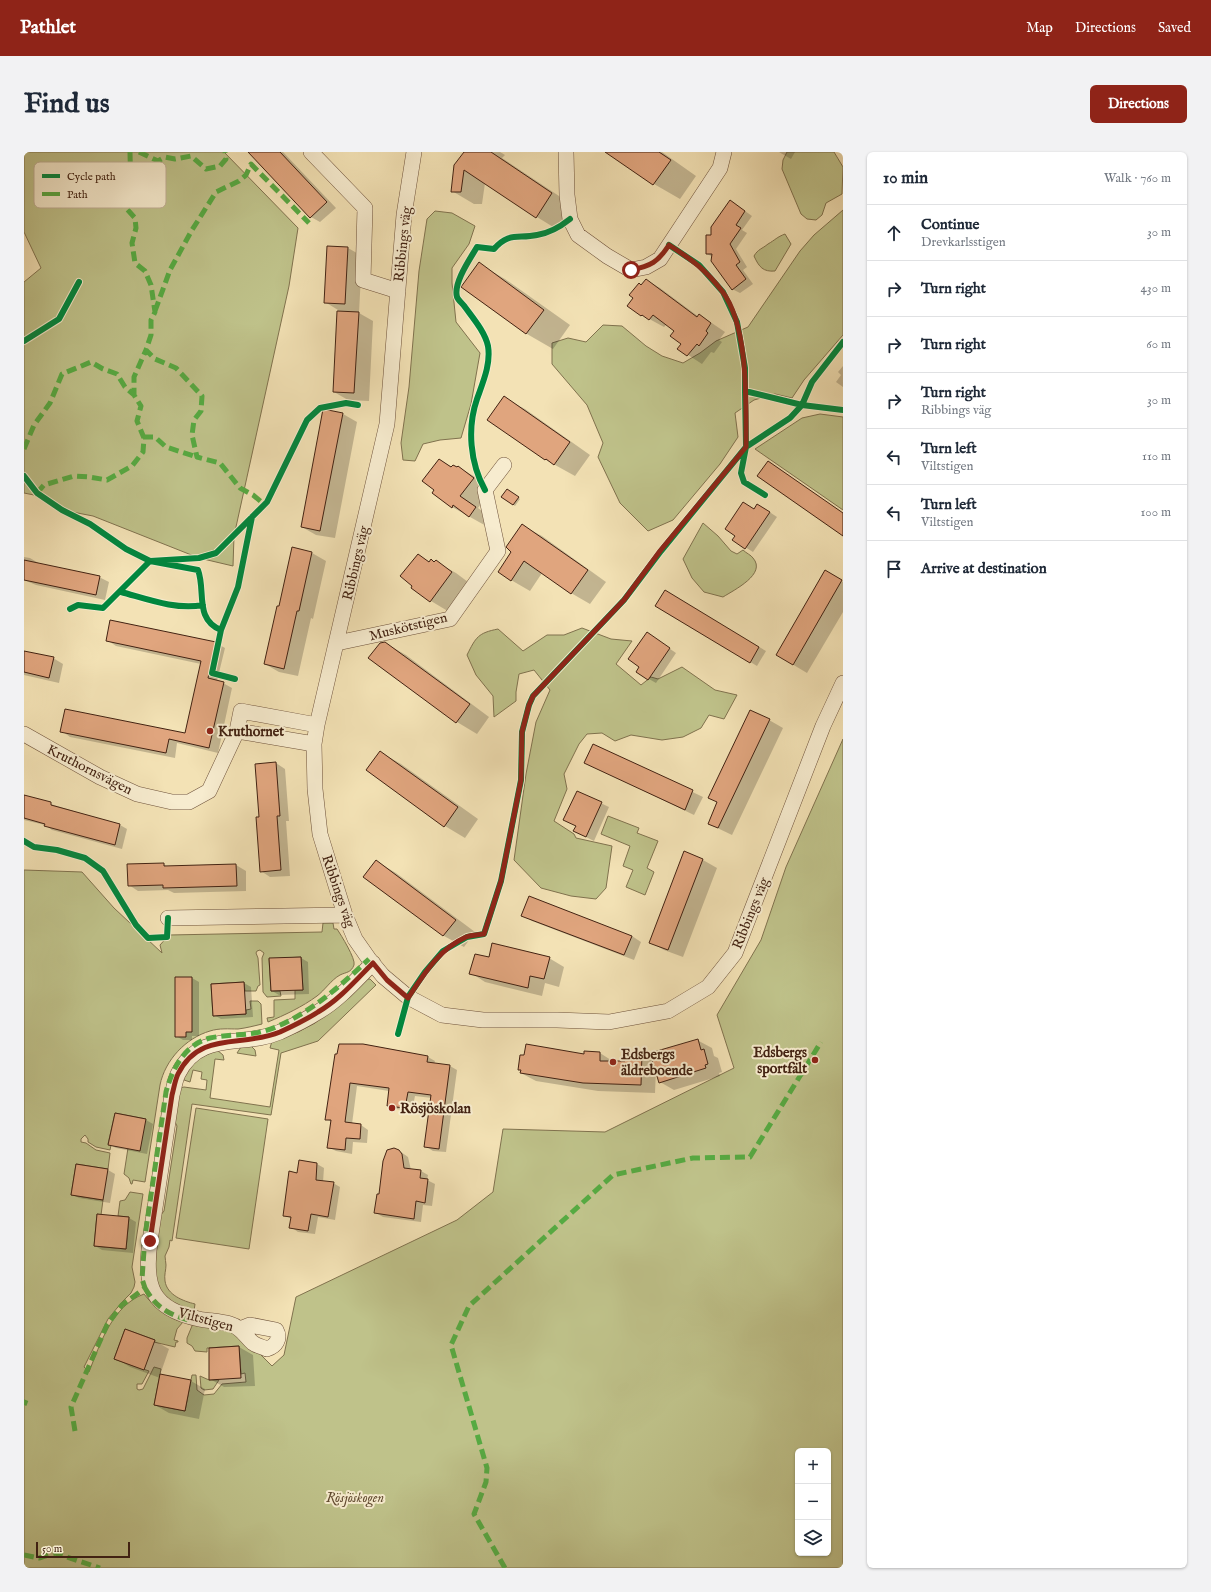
<!DOCTYPE html>
<html lang="en">
<head>
<meta charset="utf-8">
<style>
	body { margin:0; font-family:"IM FELL English",serif; background:#f2f2f3; color:#1f2937 }
	.controls { position:absolute; right:12px; bottom:12px; display:grid; overflow:hidden; border-radius:6px; box-shadow:0 1px 3px #0004 }
	.controls button { width:36px; height:36px; display:grid; place-items:center; padding:0; border:0; border-bottom:1px solid #e0e1e3; background:#fff; color:#1f2937; font:20px sans-serif }
	.scale { position:absolute; left:12px; bottom:10px; width:94px; box-sizing:border-box; padding-left:4px; border:2px solid #422212; border-top:0; font-size:11px; line-height:14px; white-space:nowrap; color:#422212; -webkit-text-stroke:3px #f7eccf; paint-order:stroke }
	.stop { position:absolute; width:12px; height:12px; margin:-9px; border:3px solid #8f2418; border-radius:50%; background:#fff }
	.stop.end { background:#8f2418; border-color:#fff; box-shadow:0 1px 4px #0008 }
	.list { margin:0; padding:0; list-style:none }
	h2 { display:flex; justify-content:space-between; align-items:center; height:52px; margin:0; padding:0 16px; font-size:17px }
	h2 small { font-size:13px; font-weight:400; color:#747a83 }
	.list li { display:grid; grid-template-columns:26px 1fr auto; gap:12px; align-items:center; box-sizing:border-box; height:56px; padding:0 16px; border-top:1px solid #e0e1e3 }
	.list b { display:block; font-size:15px; white-space:nowrap }
	.list p { margin:0; font-size:13px; white-space:nowrap; color:#747a83 }
	.list em { font-size:13px; font-style:normal; color:#747a83 }
	.icon { flex:none; width:22px; height:22px; fill:none; stroke:currentColor; stroke-width:2; stroke-linecap:round; stroke-linejoin:round }
	.map { position:relative; flex:none; width:819px; height:1416px; overflow:hidden; border-radius:6px }
	header { display:flex; align-items:center; gap:24px; box-sizing:border-box; height:56px; padding:0 20px; background:#8f2418; color:#fff }
	header strong { font-size:19px }
	nav { display:flex; gap:22px; margin-inline-start:auto; font-size:14px }
	.intro { display:flex; align-items:center; justify-content:space-between; box-sizing:border-box; height:96px; padding:0 24px }
	h1 { margin:0; font-size:28px }
	.button { padding:10px 18px; border-radius:6px; background:#8f2418; color:#fff; font-size:14px; font-weight:700 }
	main { display:flex; gap:24px; padding:0 24px }
	aside { flex:1; background:#fff; border-radius:6px; box-shadow:0 1px 3px #0004 }
	.map>svg:first-child { display:block }
</style>
</head>
<body>
<header>
<strong>Pathlet</strong>
<nav><a>Map</a><a>Directions</a><a>Saved</a></nav>
</header>
<div class="intro"><h1>Find us</h1><a class="button">Directions</a></div>
<main>
<div class="map">
<svg width="819" height="1416" viewBox="0 0 819 1416">
	<rect width="100%" height="100%" fill="#f3e2b5"/>
	<filter id="stains"><feTurbulence type="fractalNoise" baseFrequency=".005" numOctaves="4"/><feColorMatrix values="0 0 0 0 .2 0 0 0 0 .09 0 0 0 0 .02 0 0 0 .5 -.17"/></filter>
	<radialGradient id="worn" r=".72"><stop offset=".6" stop-color="#630" stop-opacity="0"/><stop offset="1" stop-color="#630" stop-opacity=".3"/></radialGradient>
	<path fill="#bfc28a" stroke="#80724e" fill-rule="evenodd" d="M0,0h200l74,76 -9,58 -55,250 -1,30 -34,-8 -106,-42 -31,-6 -28,-15 -10,-2v-211l17,-14 -17,-36z
		M763,0h47l9,15 -1,27 -16,9 -4,12 -6,5 -9,-1 -6,-5 -19,-45 1,-9z
		M819,58v125l-39,45 -12,18 -17,-4 -21,6 -19,13 3,24 -18,27 -47,56 -25,11 -28,-28 -22,-46 5,-14 -16,-38 -35,-41v-21l16,-5 18,4 17,-17 19,1 24,20 16,10 21,7 17,-10 16,-12 32,-14 52,-76 14,-16z
		M411,59l17,2 23,13 -6,18 -17,24v15l4,39 24,31 -9,51 -10,34 -21,2 -17,4 -8,17 -12,-1 -2,-17 8,-56 10,-116 8,-52z
		M761,82l6,10 -16,27c-12,1 -16,-4 -21,-15 4,-7 8,-7 14,-12 7,-4 9,-7 17,-10z
		M796,262l23,3v93l-88,-61 47,-31z
		M679,371l15,13 13,15 6,3 6,-4c3,3 8,5 10,8 14,16 -19,32 -30,39l-19,-5 -12,-14 -9,-19z
		M558,476l29,11 21,2 -16,23 25,21 10,-8 7,2 24,-12 33,23 22,5 -13,24 -15,-4 -8,13 -18,9 -21,3 -31,-5 -16,6 -13,-8 -15,1 -8,10 -15,30 3,15 -13,32 20,13 2,4 36,8 -6,42 -10,11 -25,-3 -30,-8 -27,-28 12,-86 10,-52 14,-32 -16,-20 -15,4 -3,18v9l-22,16 -1,-21 -17,-21 -9,-20c9,-18 11,-22 31,-26l25,22 24,-16h17z
		M819,587v829h-819v-698l58,2 32,36 48,45 -2,-8 9,-10 153,-3 1,-9h10l1,6h3c4,6 19,30 17,36 -3,8 -8,7 -14,10 -9,5 -15,15 -23,21 -15,11 -32,19 -49,26l-1,-4 7,-1v-17l21,-1v-9h8l-2,-33 -32,2 2,32h9l1,5 -14,1 -4,-5 -1,-34 2,-5 -4,-3 -3,1 -1,2 2,5 2,27 -2,1 -2,5h-11l-1,-9 -33,2 2,32 33,-2v-4l5,-1 -1,-8h8l3,3 1,20c-8,2 -16,4 -24,5 -9,0 -19,-1 -28,2 -24,7 -45,29 -50,54l-15,97 -12,-2 -1,4h-1l-2,-6 -5,-4 4,-26 18,-29 -31,-6 -7,31 3,1 -1,5 -14,-3 -8,-5v-3l-3,-4 -4,4v3l5,1 10,7 14,3 -2,16 -32,-5 -5,31 32,5 -2,15 -4,-1 -3,32 32,3 3,-32 -11,-1 2,-15 5,-1 5,-8 13,2 -11,73 3,15 -1,5 -3,6 -9,9 -14,17 -24,48 5,5c11,-28 23,-66 55,-78 11,14 22,23 39,28l-6,7 -3,11 4,1v1h-2l-1,5 -21,-5 1,-2 -30,-11 -11,30 35,12 -7,13h-5v5l2,1 4,-1 11,-22 7,2 -7,36 31,6 7,-36h4l1,15 7,5 10,-1 8,-10 24,-2 -1,-9 -4,1 -2,-28 -32,2v4l-12,-1 -3,-5 -5,-3v-5l7,-17 45,12 33,33 12,-11 12,-58 161,-77 36,-28 10,-63 102,3 129,-64 -17,-53 44,-75 25,-73zM774,1299h30v102h-30z
		M584,664l31,12 -2,5 21,8 -11,27 7,4 -9,23 -19,-8 7,-17 -10,-4 7,-20 -29,-12z
		M344,827h2l6,6 -58,56 -37,12 -10,62 -79,-11 -20,137 -2,-1 -1,7 -4,9c0,3 1,6 1,9 0,5 -2,10 -1,16 2,14 18,20 30,23l-1,7 -20,-6 -13,-13 -7,-16 6,-60 4,-5 13,-85 -3,-6 6,-32 4,-1 22,3 1,-10 -6,-1 1,-7 -9,-2 -3,12 -6,-2 -1,-3 10,-16 24,-11 6,5 1,5 -9,-1 -5,39 60,9 9,-57 -9,-2 2,-7 26,-9 17,-9z
		M227,894l4,4 1,6 -19,-3 4,-6z
		M172,956l72,11 -19,130 -73,-11z
		M176,1224l9,4h10l-6,9 -9,1 -3,-2z"/>
	<path fill="#0003" d="M225,0h34l53,56 -16,14 -9,-5z
		M441,0h35l5,3 -3,3 72,48 -16,24 -21,-13 -52,-34 -3,21h-8l-22,-13z
		M583,0h55l34,24 -16,23 -26,-15z
		M755,0h16l-4,7z
		M714,54l14,10 -10,14 5,3 -11,16 11,18 -4,3 10,14 -13,9 -8,-4 -19,-32 -6,-3 5,-18z
		M304,95l20,1 14,8 -3,57 14,8 -4,80 -21,-1 -14,-8 4,-82 -13,-8z
		M455,112l26,15 65,46 -17,24 -26,-15 -65,-47z
		M622,128l14,8 39,29 1,-2 25,17 -6,8 3,2 -8,11 -3,-1 -9,12 -23,-15 3,-5 -7,-13 -8,-7 -3,3 -22,-12 -1,-29z
		M819,214v21l-7,-5 5,-7 -3,-3z
		M480,246l21,11 65,46 -15,21 -29,-16 -57,-40z
		M319,262l14,8 -22,116 -19,-3 -14,-8z
		M416,308l12,7h6l19,11 15,12 -14,18 16,11 -6,8 -36,-20 -16,-17z
		M483,338l13,9 -5,7 -12,-9z
		M741,357l12,8 -24,35 -19,-12 20,-30z
		M499,374l19,10 64,46 -16,22 -19,-11 -29,-20 -12,18 -19,-11 1,-28z
		M269,396l19,5 14,8 -13,58 -2,-1 -13,58 -19,-4 -14,-8 15,-57z
		M394,403l12,7h6l20,11 16,12 -21,28 -20,-12z
		M0,405l6,1 10,6 59,13 10,5 -4,18 -69,-15 -12,-5z
		M802,420l17,10v30l-36,61 -30,-18z
		M641,440l101,59 -9,15 -100,-60z
		M87,469l105,22 9,5 -8,33 6,2 9,5 -14,65 -41,-10 -2,15 -105,-21 -8,-6 124,3 15,-70 -85,-18 -9,-6z
		M630,486l22,15 -20,30 -7,-4z
		M361,491l21,12 83,62 -12,17 -20,-12z
		M0,500l29,6 10,6 -4,19 -35,-8z
		M745,568l14,8 -51,107 -23,-11z
		M570,593l109,52 -9,18 -108,-52z
		M356,600l21,12 77,55 -13,19 -20,-12 -78,-56z
		M252,611l9,6 4,52h-3l4,55 -20,1 -9,-6 -1,-53z
		M553,640l32,15 -15,34 -20,-10 3,-5z
		M0,644l96,29 7,4 -5,20 -70,-19 -7,-5 -21,-5z
		M660,701l19,7 14,8 -34,89 -19,-7 -14,-8z
		M352,709l20,12 79,59 -11,15 -20,-11 -79,-59z
		M139,712l5,3 68,-2 10,6v20l-72,2 -6,-3 -30,1 -9,-6z
		M498,763l110,21 9,6 -7,18 -102,-39z
		M277,806l7,4 1,32 -30,1 -7,-4z
		M466,806h59l15,9 -5,20 -14,-4 -3,13 -57,-14 -14,-9z
		M168,826l7,4v54h-7v4h-9l-7,-4z
		M220,831l7,4 2,30 -32,2 -7,-4z
		M673,888l15,8 2,8 4,2 4,14 -3,1 1,3 -46,14 -14,-8 -4,-13 -1,24 -57,-2 -62,-10 -15,-8 1,-2 -3,-2 81,-16 14,9h12l16,-8 12,7z
		M312,903l92,2 7,4 -1,3 16,2 7,4 -11,82 -13,-1 -8,-5 7,-48 -17,-2 -3,15 -17,-2 -7,-4 1,-14 -32,-5 -5,38 9,1 7,5 -1,13 -14,-1 -1,12 -16,-3 -8,-4 4,-25 -6,-3z
		M122,968l7,4 -6,30 -31,-6 -7,-4z
		M377,1000l7,5 3,13 10,1 7,4 -1,5 8,4 -3,22 -9,-1 -2,17 -38,-5 -7,-4 4,-18z
		M276,1010l17,2 7,4 -1,14 10,1 7,4 -5,33 -17,-3 -3,17 -17,-2 -7,-5 1,-8 -8,-4 14,-41z
		M84,1018l7,4 -5,29 -31,-5 -7,-4z
		M105,1066l7,4 -3,31 -31,-3 -7,-4z
		M131,1189l14,8 -9,26 31,6 14,8 -6,30 -30,-6 -14,-8 5,-27 -30,-11 -15,-9z
		M215,1195l14,8 2,31 -31,1 -14,-8z"/>
	<path fill="#e0a57e" stroke="#422212" d="M224,0h32l47,50 -17,16z
		M440,0h27l61,41 -16,25 -72,-48 -3,22h-10l3,-27z
		M581,0h54l12,8 -18,25z
		M706,48l15,11 -9,14 5,3 -11,16 10,18 -4,3 10,14 -14,11 -21,-29 1,-7h-6v-19h5v-8z
		M303,94l21,1 -3,57 -21,-1z
		M455,110l65,48 -18,24 -65,-47z
		M622,127l51,38 2,-3 12,9 -5,8 2,2 -9,13 -2,-2 -10,12 -10,-7 4,-5 -11,-8 4,-5 -21,-16 -4,5 -7,-5 -1,1 -14,-10 6,-8 -4,-3 10,-12 2,2z
		M313,159l22,1 -5,81 -21,-1z
		M480,244l66,46 -16,23 -8,-6 -1,1 -58,-40z
		M299,257l20,4 -23,118 -19,-4z
		M415,307l12,8 2,-2 4,2 1,-1 16,12 -14,18 16,11 -7,10 -16,-12 -1,3 -20,-15 2,-3 -12,-9z
		M744,309l75,52v23l-86,-60z
		M483,337l12,8 -6,8 -12,-8z
		M719,350l11,7 3,-5 13,8 -25,37 -13,-9 3,-4 -10,-7z
		M498,372l66,46 -17,24 -47,-33 -13,20 -13,-9 13,-20 -5,-5z
		M268,395l20,5 -13,59h-2l-13,58 -20,-5 13,-58h2z
		M394,402l11,8 2,-3 3,3 2,-2 16,12 -22,30 -19,-14 1,-2 -12,-10z
		M0,408l76,16 -4,19 -72,-15z
		M801,418l17,10 -49,85 -17,-10z
		M641,438l94,57 -9,16 -95,-57z
		M86,468l106,22 -8,36 16,4 -15,66 -40,-9 -3,14 -106,-21 5,-23 120,24 16,-72 -95,-20z
		M623,480l23,16 -22,32 -12,-8 3,-5 -11,-8z
		M361,490l85,62 -14,19 -88,-65 12,-15z
		M0,499l30,6 -5,21 -25,-6z
		M726,558l20,9 -52,109 -10,-4 9,-22 -9,-4z
		M569,592l100,46 -8,20 -101,-47z
		M356,599l78,56 -14,20 -78,-57z
		M252,610l4,54h-3l4,54 -21,2 -4,-55h3l-4,-53z
		M553,639l25,11 -16,35 -13,-6 3,-5 -13,-6z
		M0,643l27,7v3l69,19 -5,21 -71,-19 1,-2 -21,-6z
		M660,699l19,8 -35,91 -19,-7z
		M352,708l80,60 -13,16 -80,-59z
		M140,711v3l72,-2 1,22 -74,2v-3l-35,1 -1,-22z
		M505,744l103,40 -8,19 -103,-39z
		M468,791l58,14 -6,22 -14,-3 -2,12 -59,-14 6,-20 14,3z
		M277,805l2,33 -32,1 -2,-33z
		M151,825h17v55h-6v5h-11z
		M220,830l2,32 -33,2 -2,-32z
		M674,887l3,11 3,-1 4,15 -3,1 1,3 -47,15 -9,-30z
		M315,892h24l65,12 -1,6 23,3 -11,84 -15,-2 7,-52 -23,-3 -3,16 -18,-2 2,-18 -39,-5 -5,39 16,2 -1,15 -14,-1 -1,12 -18,-2 4,-28h-6l10,-66h2z
		M502,892l58,10v-3l16,1v9h25l1,-9 16,1 -1,32 -58,-2 -63,-10 1,-3h-3l2,-15h4z
		M91,961l31,6 -6,32 -32,-6z
		M370,996l5,2 3,4 2,14 17,2 -1,8 8,1 -3,24 -9,-2 -2,18 -40,-6 3,-19h2l4,-33 4,-11z
		M275,1008l18,3 -1,17 18,2 -6,35 -17,-3 -3,17 -19,-3 2,-11 -8,-1 6,-45 8,2z
		M52,1012l32,5 -5,31 -32,-5z
		M73,1062l32,3 -3,32 -32,-3z
		M101,1177l30,11 -11,30 -30,-11z
		M215,1194l2,32 -32,2v-32z
		M136,1222l31,6 -6,31 -31,-6z"/>
	<g fill="none" stroke-linecap="round" stroke-linejoin="round">
		<g stroke="#6e523b" stroke-width="16">
			<path id="minor" d="M287,0l54,56 -2,72 35,11
				M390,0l-10,63 -17,209 -70,301 -3,19 1,45 5,45 25,81 10,24 14,20 14,17 25,21 34,18 41,5h74l52,2 59,-11 40,-24 27,-34 88,-227 20,-43
				M542,0l1,43 3,24 8,16 29,21 24,14 15,-3 14,-8 60,-91 4,-16
				M313,491l113,-24 48,-68 -13,-61 19,-25
				M213,579l77,13
				M0,582l76,43 37,17 35,8h17l20,-11 28,-60 4,-20 76,14
				M144,766l177,-3
				M216,1177l10,-4 26,5c5,9 0,16 -9,19 -4,-2 -10,-3 -14,-6 -8,-7 -12,-16 -23,-19 -10,-3 -21,-3 -31,-5 -48,-10 -55,-33 -49,-78l22,-146c2,-7 3,-15 6,-21 22,-44 64,-26 102,-42 13,-6 27,-13 38,-20 21,-12 38,-32 55,-49"/>
		</g>
		<use href="#minor" stroke="#f7eccf" stroke-width="15"/>
		<path stroke="#56aa42" stroke-width="5" stroke-dasharray="10 5" stroke-linecap="butt" d="M106,0l1,49 -5,7 9,10 1,10 -4,15 3,20 10,8 6,14 4,27 -4,8v15l-5,15 9,9 21,9 26,28 -1,15 -7,9 -2,15 5,22 23,6 20,25 13,7 11,9
			M115,0l19,9 7,-4 10,2 16,-3 15,13 14,-3 6,-7 -1,-7
			M131,159l15,-41 22,-40 24,-38 23,-11 7,-6 5,-11 58,59
			M119,285h12l11,10 31,10
			M0,297l10,-24 16,-22 12,-29 29,-12 12,7 14,5 8,13 9,8
			M13,341l7,-8 30,-9 15,1 18,3 25,-14 11,-14 1,-14 -7,-17 4,-15 -7,-11v-18l12,-27
			M121,1136c12,21 25,27 47,33
			M0,1253l2,-5
			M51,1279l-4,-24 36,-82 15,-20 23,-17 -3,-9 3,-43 21,-144c6,-23 19,-48 44,-54 24,-5 43,-1 66,-11 37,-16 64,-41 93,-68
			M0,1403l15,3 16,-5 45,15
			M481,1416l-31,-54 12,-32 1,-14 -36,-123 18,-39 144,-131 80,-17 57,-1 71,-115"/>
		<g stroke="#f7eccf" stroke-width="8">
			<path id="cycleway" d="M645,93l30,20 24,27 14,30 8,46v23l1,56 -5,26 3,9 21,13
				M0,189l35,-22 20,-37
				M721,239l57,14 10,-23 31,-40
				M0,324l13,17 25,17 28,14 36,25 24,12 48,9c8,21 -4,49 23,60l-9,43 23,6
				M461,338c-15,-27 -18,-62 -8,-91 6,-17 14,-35 11,-53 -3,-14 -15,-28 -23,-39 -2,-3 -7,-7 -8,-10 -4,-14 13,-38 20,-50l17,2c15,-17 23,-10 43,-14 13,-2 23,-8 33,-16
				M97,440c26,7 54,18 82,13
				M46,457l8,-4 25,3 47,-47 49,-3 17,-5 51,-51 40,-82 13,-12 26,-5 12,2
				M197,478l17,-43 14,-70
				M0,689l10,6 23,3 28,8 18,13 33,54 12,13 19,-1 1,-19
				M374,882l10,-37 17,-25 18,-21 24,-14 17,-3 17,-53 20,-101 1,-48 7,-27 4,-9 91,-96 37,-49 85,-104 44,-29 12,-13 41,5"/>
		</g>
		<use href="#cycleway" stroke="#00873e" stroke-width="6"/>
	</g>
	<g fill="none" stroke-linecap="round" stroke-linejoin="round">
		<path stroke="#8f2418" stroke-width="5" d="M126,1089l22,-146c2,-7 3,-15 6,-21 22,-44 64,-26 102,-42 13,-6 27,-13 38,-20 21,-12 38,-32 55,-49l14,17 21,18c16,-24 31,-49 58,-61 5,-2 12,-2 18,-3l17,-53 20,-101 1,-48 7,-27 4,-9 91,-96 36,-49 86,-104c0,-44 3,-121 -24,-156 -16,-21 -31,-32 -53,-46 -11,17 -18,21 -38,25"/>
	</g>
	<g fill="#8f2418" stroke="#f7eccf" stroke-width="1.5">
		<circle cx="186" cy="579" r="4"/>
		<circle cx="791" cy="908" r="4"/>
		<circle cx="589" cy="910" r="4"/>
		<circle cx="368" cy="956" r="4"/>
	</g>
	<g text-anchor="middle" stroke-width="4" stroke-linejoin="round" paint-order="stroke">
		<g font-size="14" fill="#422212" stroke="#f7eccf">
			<text transform="translate(378 92) rotate(-84)" y="5">Ribbings väg</text>
			<text transform="translate(331 411) rotate(-77)" y="5">Ribbings väg</text>
			<text transform="translate(384 474) rotate(-14)" y="5">Muskötstigen</text>
			<text transform="translate(66 617) rotate(27)" y="5">Kruthornsvägen</text>
			<text transform="translate(315 739) rotate(71)" y="5">Ribbings väg</text>
			<text transform="translate(726 761) rotate(-68)" y="5">Ribbings väg</text>
			<text transform="translate(182 1167) rotate(15)" y="5">Viltstigen</text>
		</g>
		<g font-size="14" font-weight="bold" fill="#422212" stroke="#f7eccf" text-anchor="start">
			<text x="194" y="584">Kruthornet</text>
			<text x="783" y="905" text-anchor="end">Edsbergs<tspan x="783" dy="16">sportfält</tspan></text>
			<text x="597" y="907">Edsbergs<tspan x="597" dy="16">äldreboende</tspan></text>
			<text x="376" y="961">Rösjöskolan</text>
		</g>
		<g font-size="14" font-style="italic" fill="#614a30" stroke="#f7eccf">
			<text x="331" y="1350">Rösjöskogen</text>
		</g>
	</g>
	<rect x="10" y="10" width="132" height="46" rx="6" fill="#f7eccf" stroke="#c1af96" stroke-width="1"/>
	<rect x="18" y="22" width="18" height="4" fill="#00873e"/>
	<rect x="18" y="40" width="18" height="4" fill="#56aa42"/>
	<g font-size="11" fill="#422212">
		<text x="43" y="28">Cycle path</text>
		<text x="43" y="46">Path</text>
	</g>
	<rect width="100%" height="100%" filter="url(#stains)"/>
	<rect width="100%" height="100%" fill="url(#worn)"/>
</svg>
<div class="controls">
<button>+</button>
<button>−</button>
<button><svg class="icon" aria-label="layers" viewBox="0 0 24 24"><path d="M12 4l9 5-9 5-9-5zM3 14l9 5 9-5"/></svg></button>
</div>
<div class="scale">50 m</div>
<div class="stop" style="left:607px;top:118px"></div>
<div class="stop end" style="left:126px;top:1089px"></div>
</div>
<aside>
<h2>10 min<small>Walk · 760 m</small></h2>
<ul class="list">
<li><svg class="icon" aria-label="ahead" viewBox="0 0 24 24"><path d="M12 20V5M6 11l6-6 6 6"/></svg><div><b>Continue</b><p>Drevkarlsstigen</p></div><em>30 m</em></li>
<li><svg class="icon" aria-label="right" viewBox="0 0 24 24"><path d="M7 20v-9h11M14 6l5 5-5 5"/></svg><div><b>Turn right</b></div><em>430 m</em></li>
<li><svg class="icon" aria-label="right" viewBox="0 0 24 24"><path d="M7 20v-9h11M14 6l5 5-5 5"/></svg><div><b>Turn right</b></div><em>60 m</em></li>
<li><svg class="icon" aria-label="right" viewBox="0 0 24 24"><path d="M7 20v-9h11M14 6l5 5-5 5"/></svg><div><b>Turn right</b><p>Ribbings väg</p></div><em>30 m</em></li>
<li><svg class="icon" aria-label="left" viewBox="0 0 24 24"><path d="M17 20v-9H6M10 6l-5 5 5 5"/></svg><div><b>Turn left</b><p>Viltstigen</p></div><em>110 m</em></li>
<li><svg class="icon" aria-label="left" viewBox="0 0 24 24"><path d="M17 20v-9H6M10 6l-5 5 5 5"/></svg><div><b>Turn left</b><p>Viltstigen</p></div><em>100 m</em></li>
<li><svg class="icon" aria-label="arrive" viewBox="0 0 24 24"><path d="M6 21V4h12l-3 4 3 4H6"/></svg><div><b>Arrive at destination</b></div></li>
</ul>
</aside>
</main>
</body>
</html>
